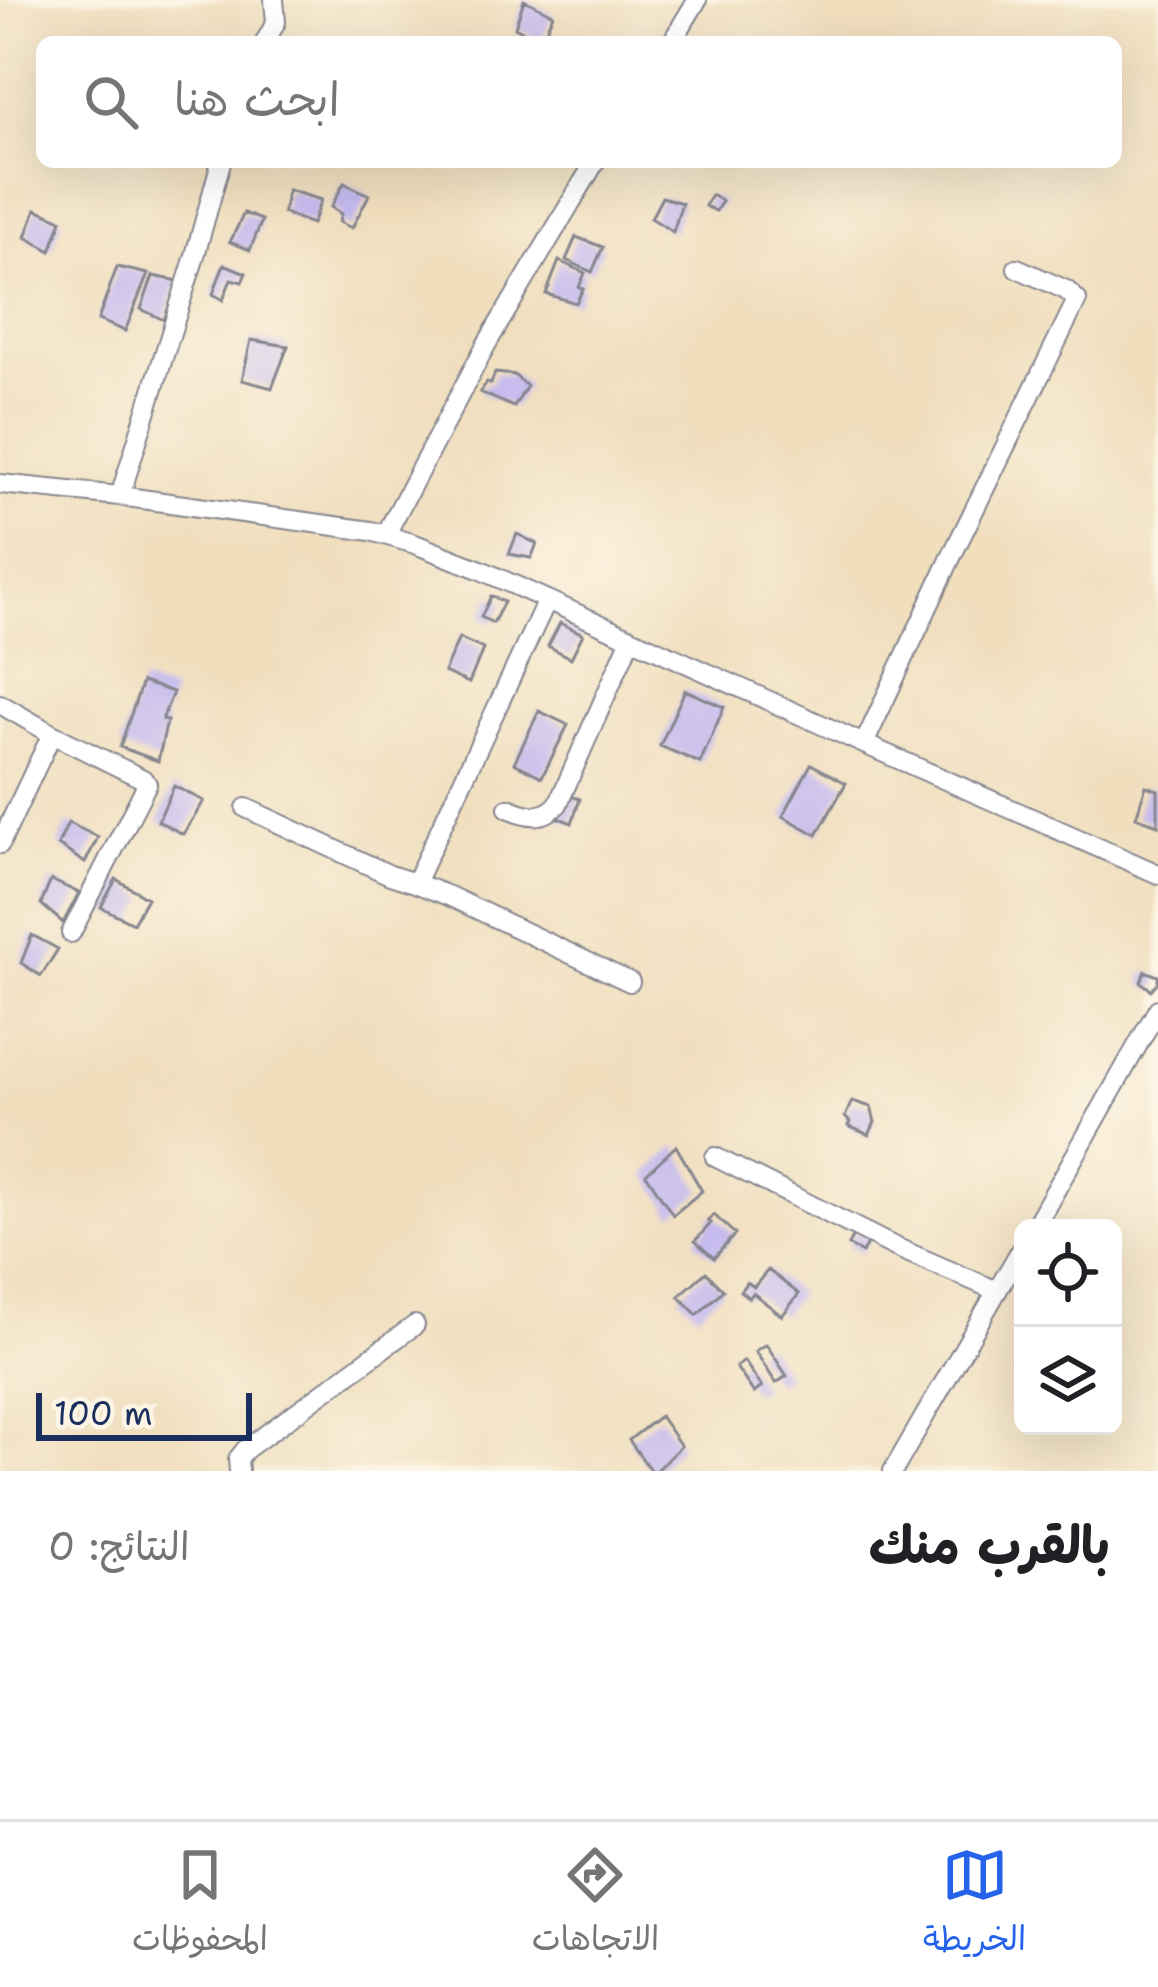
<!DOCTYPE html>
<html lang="ar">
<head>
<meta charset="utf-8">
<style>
	body { margin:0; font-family:"Shantell Sans","Playpen Sans Arabic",sans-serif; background:#f2f2f2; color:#202124; direction:rtl }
	.controls { position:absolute; right:36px; bottom:36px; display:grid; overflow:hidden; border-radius:18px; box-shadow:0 12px 48px #0002 }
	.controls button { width:108px; height:108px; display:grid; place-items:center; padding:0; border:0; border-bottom:3px solid #e0e0e0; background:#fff; color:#202124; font:60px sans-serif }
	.scale { position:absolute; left:36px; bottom:30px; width:216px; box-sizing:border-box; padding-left:12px; border:6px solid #1b2f5e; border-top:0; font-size:33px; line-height:42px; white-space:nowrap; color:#1b2f5e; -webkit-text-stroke:9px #fcf5e5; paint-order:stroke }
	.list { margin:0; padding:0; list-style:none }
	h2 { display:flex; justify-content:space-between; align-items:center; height:156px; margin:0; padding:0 48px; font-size:51px }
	h2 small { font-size:39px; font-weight:400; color:#757577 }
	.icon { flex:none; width:66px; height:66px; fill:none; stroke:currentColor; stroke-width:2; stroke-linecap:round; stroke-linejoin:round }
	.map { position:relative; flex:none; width:1158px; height:1471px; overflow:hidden; direction:ltr }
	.search { position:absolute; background:#fff; box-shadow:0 12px 48px #0002; left:36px; right:36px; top:36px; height:132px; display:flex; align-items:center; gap:30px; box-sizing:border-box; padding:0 42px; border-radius:18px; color:#757577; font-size:45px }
	.sheet { height:348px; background:#fff }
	nav { display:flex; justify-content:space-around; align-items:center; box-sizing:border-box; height:168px; border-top:3px solid #e0e0e0; background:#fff; font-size:33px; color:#757577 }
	nav a { display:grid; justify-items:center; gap:6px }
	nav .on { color:#2563eb }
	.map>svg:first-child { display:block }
</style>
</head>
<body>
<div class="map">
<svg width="1158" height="1471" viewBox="0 0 1158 1471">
	<rect width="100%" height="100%" fill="#fcf5e5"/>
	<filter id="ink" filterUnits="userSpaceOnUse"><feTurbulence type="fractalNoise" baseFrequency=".00833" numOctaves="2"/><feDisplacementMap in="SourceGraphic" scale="24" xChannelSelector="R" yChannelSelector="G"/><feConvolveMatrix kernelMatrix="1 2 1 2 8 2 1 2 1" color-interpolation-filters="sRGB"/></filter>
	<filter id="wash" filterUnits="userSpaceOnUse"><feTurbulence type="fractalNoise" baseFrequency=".004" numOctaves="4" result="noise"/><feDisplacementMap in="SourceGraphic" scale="48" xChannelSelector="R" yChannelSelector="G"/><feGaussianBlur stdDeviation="2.7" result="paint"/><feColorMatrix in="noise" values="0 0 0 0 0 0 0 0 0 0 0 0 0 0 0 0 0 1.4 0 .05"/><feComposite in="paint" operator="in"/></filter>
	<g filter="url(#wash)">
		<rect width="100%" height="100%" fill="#f0debd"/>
		<g id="blocks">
			<path fill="#c3b8ee" d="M524,0l29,14 -12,27 -26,-14z
				M344,183l25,12 -17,33 -13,-6 2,-8 -10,-7z
				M288,190l33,10 -9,24 -29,-11z
				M711,195l11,6 -6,10 -11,-5z
				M662,197l20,6 -9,29 -22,-14z
				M36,209l26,11 -11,31 -25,-14z
				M244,213l18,7 -12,30 -20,-8z
				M576,237l27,10 -11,25 -26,-12z
				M559,261l26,12 -6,14 4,2 -7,14 -30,-9z
				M224,264l22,9 -4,9 -11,-3 -8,21 -10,-6z
				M117,267l31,7 -23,57 -27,-11z
				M153,276l25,5 -14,39 -23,-11z
				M251,340l37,6 -16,42 -30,-8z
				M495,373l19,2 13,11 -13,21 -34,-15 7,-10 4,2z
				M517,534l20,10 -6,14 -22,-4z
				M491,596l13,6 -11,21 -12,-6z
				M560,623l23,11 -12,24 -23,-12z
				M459,638l24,11 -14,34 -25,-11z
				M142,682l31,10 -11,28 5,1 -9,40 -38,-14z
				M685,690l39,17 -24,56 -40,-17z
				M539,711l29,14 -26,52 -28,-14z
				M811,764l35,19 -29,52 -34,-19z
				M174,786l30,15 -21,33 -25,-13z
				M1146,786l12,4v35l-22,-8z
				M567,795l13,4 -8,24 -13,-5z
				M68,823l30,14 -13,26 -27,-18z
				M116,879l31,19 -14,25 -32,-16z
				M51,880l28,13 -16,30 -22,-19z
				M32,935l26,14 -17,27 -20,-13z
				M1145,971l13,5v6l-7,8 -10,-8z
				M852,1101l19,6 4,15 -6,13 -21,-9 2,-4 -5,-5z
				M676,1146l26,45 -29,24 -27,-41z
				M714,1215l21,19 -21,24 -19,-17 16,-18 -3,-2z
				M855,1232l18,1 -11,20 -14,-8z
				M768,1270l31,24 -17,22 -29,-23 -4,5 -9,-7 7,-9 7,5z
				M706,1272l17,18 -26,25 -18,-19z
				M766,1344l21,32 -11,7 -21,-32z
				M744,1361l18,26 -8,6 -18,-26z
				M660,1416l21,30 -26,25h-4l-22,-31z"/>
		</g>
	</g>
	<g filter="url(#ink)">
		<use href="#blocks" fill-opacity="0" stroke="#86868e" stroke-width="3"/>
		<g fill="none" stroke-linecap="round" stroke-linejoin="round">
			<g stroke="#86868e" stroke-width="22">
				<path id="minor" d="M265,42l11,-20 -2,-22
					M672,42l25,-42
					M0,484l120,12 251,35 44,13 66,26 383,174 294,130
					M120,496l74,-237 27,-97
					M386,534l100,-189 109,-183
					M0,704l52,30 91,45 4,5 -76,149
					M864,744l91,-195 122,-249 -11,-10 -49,-22
					M246,808l144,67 25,8 132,-283
					M508,808c19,8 35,13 50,-4l73,-166
					M0,844l52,-110
					M415,883l34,13 181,86
					M715,1157l178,89 104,45
					M1034,1228l124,-219
					M239,1471l-1,-12 7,-9 170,-125
					M893,1471l130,-225"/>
			</g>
			<use href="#minor" stroke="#fff" stroke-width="18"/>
		</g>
	</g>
</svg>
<div class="controls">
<button><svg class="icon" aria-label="locate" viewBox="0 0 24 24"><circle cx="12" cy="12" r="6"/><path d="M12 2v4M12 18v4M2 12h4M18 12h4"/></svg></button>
<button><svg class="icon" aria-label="layers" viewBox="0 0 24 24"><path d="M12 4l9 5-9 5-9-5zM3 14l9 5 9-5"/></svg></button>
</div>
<div class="scale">100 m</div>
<div class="search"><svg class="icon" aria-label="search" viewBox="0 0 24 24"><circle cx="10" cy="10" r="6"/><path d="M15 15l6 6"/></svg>ابحث هنا</div>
</div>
<section class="sheet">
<h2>بالقرب منك<small>النتائج: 0</small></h2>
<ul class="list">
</ul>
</section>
<nav>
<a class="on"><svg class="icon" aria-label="map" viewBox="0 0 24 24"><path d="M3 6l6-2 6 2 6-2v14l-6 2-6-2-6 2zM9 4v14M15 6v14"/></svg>الخريطة</a>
<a><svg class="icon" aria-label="directions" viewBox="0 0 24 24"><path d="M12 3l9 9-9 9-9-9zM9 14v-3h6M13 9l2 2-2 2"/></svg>الاتجاهات</a>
<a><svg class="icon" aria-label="saved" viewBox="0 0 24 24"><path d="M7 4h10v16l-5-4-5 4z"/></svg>المحفوظات</a>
</nav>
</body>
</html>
